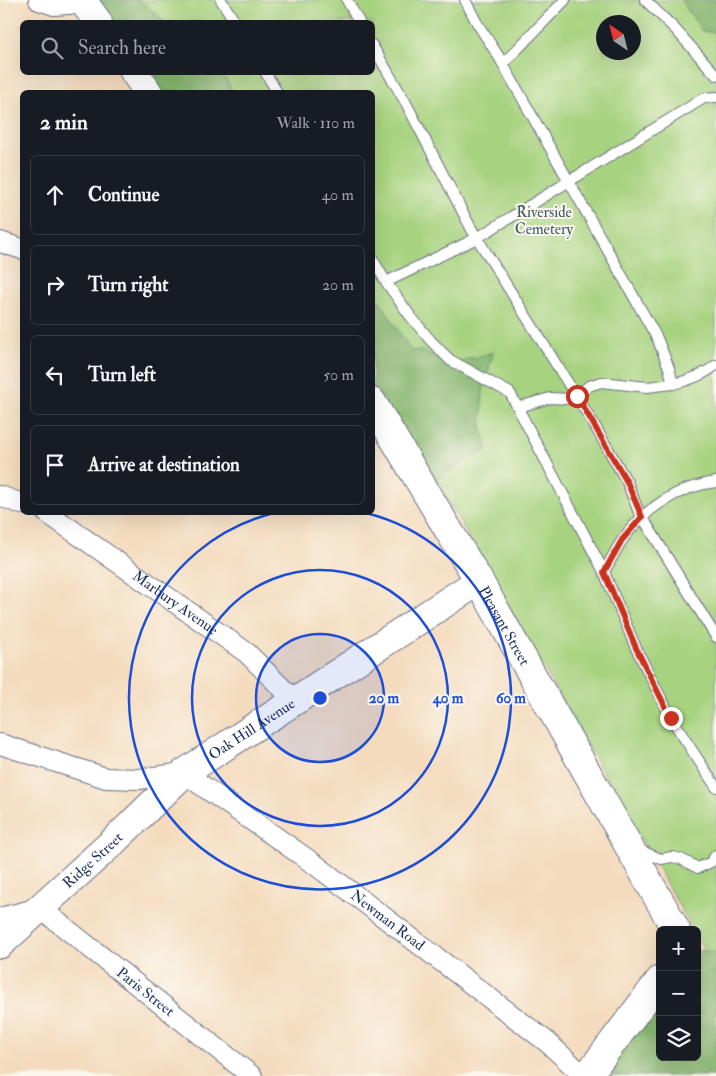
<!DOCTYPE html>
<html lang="en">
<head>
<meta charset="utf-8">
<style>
	body { margin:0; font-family:"IM FELL Double Pica",serif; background:#242831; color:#f1f3f6 }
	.controls { position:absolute; right:15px; bottom:15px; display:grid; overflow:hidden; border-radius:8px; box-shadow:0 5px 20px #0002 }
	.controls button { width:45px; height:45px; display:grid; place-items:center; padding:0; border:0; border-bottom:1px solid #363941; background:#171b24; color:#f1f3f6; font:25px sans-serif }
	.compass { position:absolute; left:596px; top:15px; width:45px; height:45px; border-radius:50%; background:#171b24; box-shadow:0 5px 20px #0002; rotate:325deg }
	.stop { position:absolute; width:15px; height:15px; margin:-11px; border:4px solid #c8321e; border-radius:50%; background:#fff }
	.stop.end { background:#c8321e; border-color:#fff; box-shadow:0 1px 5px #0008 }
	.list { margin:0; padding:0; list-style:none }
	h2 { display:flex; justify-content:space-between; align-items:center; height:65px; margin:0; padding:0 20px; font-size:21px }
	h2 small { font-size:16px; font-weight:400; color:#9ea1a6 }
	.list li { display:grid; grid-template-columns:32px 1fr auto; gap:15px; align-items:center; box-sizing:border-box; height:80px; margin:0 10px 10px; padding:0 10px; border:1px solid #363941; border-radius:8px }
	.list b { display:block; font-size:19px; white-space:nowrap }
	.list em { font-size:16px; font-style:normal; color:#9ea1a6 }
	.icon { flex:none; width:28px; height:28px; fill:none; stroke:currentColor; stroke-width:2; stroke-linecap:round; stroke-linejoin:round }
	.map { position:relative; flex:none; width:716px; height:1076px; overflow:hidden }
	.search { position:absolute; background:#171b24; box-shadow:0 5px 20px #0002; left:20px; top:20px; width:355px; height:55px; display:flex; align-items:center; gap:12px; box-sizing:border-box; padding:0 18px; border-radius:8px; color:#9ea1a6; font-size:19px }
	.panel { position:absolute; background:#171b24; box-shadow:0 5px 20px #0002; left:20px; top:90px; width:355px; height:425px; border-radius:8px }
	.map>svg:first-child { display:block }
</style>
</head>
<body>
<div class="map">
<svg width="716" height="1076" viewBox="0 0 716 1076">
	<rect width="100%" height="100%" fill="#fbf7ec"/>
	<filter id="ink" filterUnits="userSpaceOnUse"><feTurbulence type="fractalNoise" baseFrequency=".02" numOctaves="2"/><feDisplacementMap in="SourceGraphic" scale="10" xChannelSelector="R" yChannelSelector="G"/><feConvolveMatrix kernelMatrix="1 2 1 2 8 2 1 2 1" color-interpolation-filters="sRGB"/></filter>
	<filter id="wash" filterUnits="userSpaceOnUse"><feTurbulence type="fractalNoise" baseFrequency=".0096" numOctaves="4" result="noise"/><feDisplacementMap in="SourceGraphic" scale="20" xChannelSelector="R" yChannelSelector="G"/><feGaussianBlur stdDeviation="1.12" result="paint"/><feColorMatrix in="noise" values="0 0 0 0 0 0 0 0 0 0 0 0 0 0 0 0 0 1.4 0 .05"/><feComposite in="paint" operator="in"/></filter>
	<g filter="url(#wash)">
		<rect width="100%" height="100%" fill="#f4dbbe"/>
		<path fill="#a7d380" stroke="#61816f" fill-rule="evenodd" d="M98,0h618v1076l-56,-19h37v-97l8,-10 -8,-13v-7h-4l-245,-430 -65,-112 -10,-13 -1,-283h-210l-14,-19 224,-1v-50h-258zM604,22h30v30h-30z"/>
		<path fill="#85b56e" stroke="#507266" d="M75,0h65l25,22h-71z
			M681,0h35v33l-14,-2z
			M133,73h90l10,19h-84z
			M372,288l39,63h11l33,14 17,-8v2l21,-7 -10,39 -2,37 7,21 -59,33 -56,-87z
			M697,950l19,3v123h-128l72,-91v72h37z"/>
	</g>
	<g filter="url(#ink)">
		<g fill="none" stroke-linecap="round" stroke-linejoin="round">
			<g stroke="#676b80" stroke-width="12">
				<path id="lane" d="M221,0l14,22
					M347,0l12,22
					M465,0l12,23 22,34 158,281 12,30 4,16 -26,3 -46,-5 -12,4 -18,13 -21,-1 -31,9
					M645,0l30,29 41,46
					M372,45l34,58 66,127 121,193 34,59 11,28 78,127
					M503,64l62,-64
					M265,72l12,20
					M372,258l14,24 25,35 20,24 19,19 60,33 94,179 32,76 35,70 45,69
					M386,282l91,-44 227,-140 12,-1
					M673,384c14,-3 31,-9 43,-19
					M604,572c6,-10 11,-21 17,-30 21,-32 58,-56 95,-60
					M637,849l24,10 11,-2 9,2 17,9 13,-6 5,-7"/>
			</g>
			<g stroke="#676b80" stroke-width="22">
				<g id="street">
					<path d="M39,0l15,5 30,-2"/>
					<path d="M0,242l22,7"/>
					<path d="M0,496l22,8"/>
					<path id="s1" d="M46,512l201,141 48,48"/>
					<path id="s2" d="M0,744l106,34 33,1 45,-6 133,93 230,176 37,34"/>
					<path id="s3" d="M0,918l40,-10 212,168"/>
				</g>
			</g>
			<g stroke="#676b80" stroke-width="30">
				<g id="secondary">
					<path d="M82,0l16,22"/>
					<path d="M134,72l14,20"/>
					<path id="s4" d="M372,402l107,179 197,349"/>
					<path id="s5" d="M0,944l114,-103 70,-68 295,-192"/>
					<path d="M587,1076l73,-96"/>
				</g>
			</g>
			<use href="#lane" stroke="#fff" stroke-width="10"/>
			<use href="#street" stroke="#fff" stroke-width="20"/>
			<use href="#secondary" stroke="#fff" stroke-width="28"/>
		</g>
	</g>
	<g fill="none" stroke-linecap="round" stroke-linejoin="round" filter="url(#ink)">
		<path stroke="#c8321e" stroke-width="6" d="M577,396l50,86 15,35 -20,23 -18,32 32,76 35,70"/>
	</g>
	<circle cx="320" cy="698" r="64" fill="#1d4ed8" fill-opacity=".12"/>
	<g fill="none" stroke="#1d4ed8" stroke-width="2.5">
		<circle cx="320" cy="698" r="64"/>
		<circle cx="320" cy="698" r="128"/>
		<path d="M366 513A191 191 0 1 1 274 513"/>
	</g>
	<g text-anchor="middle" stroke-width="4" stroke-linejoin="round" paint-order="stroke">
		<g font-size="15" fill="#3e5866" stroke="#fbf7ec">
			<text x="544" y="217">Riverside<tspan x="544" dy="17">Cemetery</tspan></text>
		</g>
		<g font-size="15" fill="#1b2f5e" stroke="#fbf7ec">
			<text dy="5" stroke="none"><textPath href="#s1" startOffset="158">Marbury Avenue</textPath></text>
			<text dy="5" stroke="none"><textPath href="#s4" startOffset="260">Pleasant Street</textPath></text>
			<text dy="5" stroke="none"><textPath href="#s5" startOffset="332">Oak Hill Avenue</textPath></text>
			<text dy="5" stroke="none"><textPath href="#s5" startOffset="125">Ridge Street</textPath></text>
			<text dy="5" stroke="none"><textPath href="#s2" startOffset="441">Newman Road</textPath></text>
			<text dy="5" stroke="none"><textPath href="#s3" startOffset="176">Paris Street</textPath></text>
		</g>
	</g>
	<circle cx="320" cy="698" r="8" fill="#1d4ed8" stroke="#fbf7ec" stroke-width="2.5"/>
	<g font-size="15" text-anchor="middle" font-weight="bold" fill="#1d4ed8" stroke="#fbf7ec" stroke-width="4" stroke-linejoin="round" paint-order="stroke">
		<text x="384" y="703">20 m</text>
		<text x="448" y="703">40 m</text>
		<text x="511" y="703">60 m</text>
	</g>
</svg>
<div class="controls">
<button>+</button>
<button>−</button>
<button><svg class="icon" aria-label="layers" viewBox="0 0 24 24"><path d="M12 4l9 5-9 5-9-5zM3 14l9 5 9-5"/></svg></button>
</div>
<svg class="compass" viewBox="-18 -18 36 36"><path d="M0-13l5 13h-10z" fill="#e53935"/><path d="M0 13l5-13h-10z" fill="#9ea1a6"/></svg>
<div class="stop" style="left:577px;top:396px"></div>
<div class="stop end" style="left:671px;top:718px"></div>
<div class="search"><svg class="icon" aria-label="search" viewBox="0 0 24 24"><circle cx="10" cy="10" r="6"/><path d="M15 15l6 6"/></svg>Search here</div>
<section class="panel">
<h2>2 min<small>Walk · 110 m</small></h2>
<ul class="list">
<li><svg class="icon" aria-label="ahead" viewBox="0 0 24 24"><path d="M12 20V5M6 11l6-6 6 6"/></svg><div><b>Continue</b></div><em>40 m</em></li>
<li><svg class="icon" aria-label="right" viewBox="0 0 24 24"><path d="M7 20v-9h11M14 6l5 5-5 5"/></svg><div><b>Turn right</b></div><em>20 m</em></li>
<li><svg class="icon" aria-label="left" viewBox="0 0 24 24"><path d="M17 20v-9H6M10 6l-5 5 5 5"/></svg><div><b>Turn left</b></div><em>50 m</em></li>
<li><svg class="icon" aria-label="arrive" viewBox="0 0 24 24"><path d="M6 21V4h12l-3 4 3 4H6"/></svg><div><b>Arrive at destination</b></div></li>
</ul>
</section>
</div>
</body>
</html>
